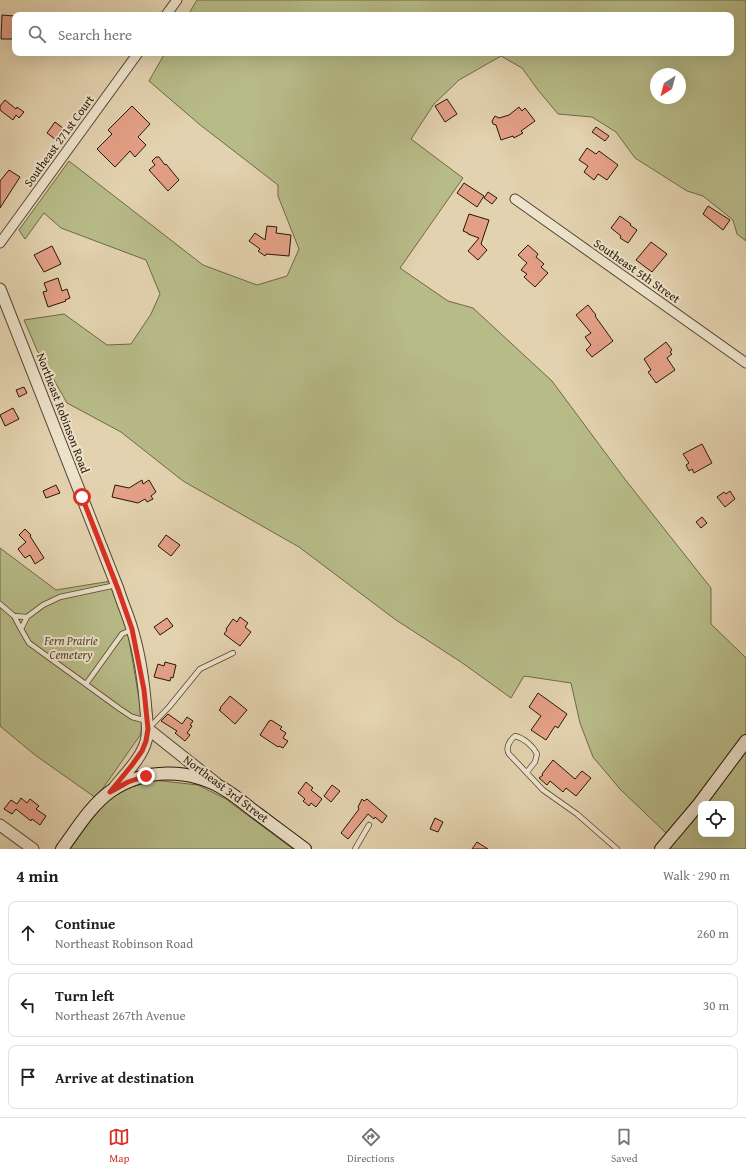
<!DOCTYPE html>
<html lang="en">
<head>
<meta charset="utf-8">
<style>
	body { margin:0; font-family:"Gentium Book Plus",serif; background:#f6f6f6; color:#202124 }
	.controls { position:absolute; right:12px; bottom:12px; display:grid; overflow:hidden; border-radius:8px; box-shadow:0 4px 16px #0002 }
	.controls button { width:36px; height:36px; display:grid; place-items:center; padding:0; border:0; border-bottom:1px solid #e0e0e0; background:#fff; color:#202124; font:20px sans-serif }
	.compass { position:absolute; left:650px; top:68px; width:36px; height:36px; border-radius:50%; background:#fff; box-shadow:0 4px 16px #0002; rotate:216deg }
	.stop { position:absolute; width:12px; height:12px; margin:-9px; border:3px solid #d93025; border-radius:50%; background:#fff }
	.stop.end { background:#d93025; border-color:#fff; box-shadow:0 1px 4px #0008 }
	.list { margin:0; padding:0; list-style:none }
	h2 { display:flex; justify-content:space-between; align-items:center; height:52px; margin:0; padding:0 16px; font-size:17px }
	h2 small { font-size:13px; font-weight:400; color:#757577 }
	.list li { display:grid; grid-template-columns:26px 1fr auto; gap:12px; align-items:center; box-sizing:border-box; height:64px; margin:0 8px 8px; padding:0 8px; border:1px solid #e0e0e0; border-radius:8px }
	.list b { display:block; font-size:15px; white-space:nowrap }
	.list p { margin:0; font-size:13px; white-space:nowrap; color:#757577 }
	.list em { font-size:13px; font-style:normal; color:#757577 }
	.icon { flex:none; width:22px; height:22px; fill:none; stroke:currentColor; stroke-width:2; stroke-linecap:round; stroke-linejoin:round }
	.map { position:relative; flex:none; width:746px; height:849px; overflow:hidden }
	.search { position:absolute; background:#fff; box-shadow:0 4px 16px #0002; left:12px; right:12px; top:12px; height:44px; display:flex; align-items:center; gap:10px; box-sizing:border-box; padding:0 14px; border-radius:8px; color:#757577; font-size:15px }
	.sheet { height:268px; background:#fff }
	nav { display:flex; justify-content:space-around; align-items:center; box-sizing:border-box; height:56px; border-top:1px solid #e0e0e0; background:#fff; font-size:11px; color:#757577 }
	nav a { display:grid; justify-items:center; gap:2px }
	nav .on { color:#d93025 }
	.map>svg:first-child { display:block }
</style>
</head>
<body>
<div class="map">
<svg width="746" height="849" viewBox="0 0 746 849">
	<rect width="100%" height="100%" fill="#e3d2af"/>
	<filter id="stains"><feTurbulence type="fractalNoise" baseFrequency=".005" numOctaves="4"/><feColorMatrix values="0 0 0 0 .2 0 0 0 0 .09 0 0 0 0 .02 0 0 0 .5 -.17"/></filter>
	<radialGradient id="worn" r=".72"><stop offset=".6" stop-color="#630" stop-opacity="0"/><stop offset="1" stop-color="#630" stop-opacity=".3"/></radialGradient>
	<path fill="#b7bb88" stroke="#6e6946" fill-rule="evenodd" d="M197,0h549v241l-9,-7 -4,-14 -30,-24 -16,-5 -52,-33 -19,-26 -24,-15 -34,-3 -20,-24 -16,-22 -21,-12 -42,24 -25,24 -23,35 52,39 -63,90 48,33 25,7 79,73 72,97 87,110v36l35,34v76l-79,100 -47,-45 -27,-32 -13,-34 -9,-40 -47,-7 -13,22 -50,-36 -65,-42 -97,-73 -116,-66 -62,-49 -54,-29 -30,-53 -13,-30 40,-6 43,31 24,-1 20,-30 9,-20 -14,-34 -85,-32 -17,-15 -19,26 -6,-9 50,-69 134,104 54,20 30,-9 12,-27 -21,-53v-11l-79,-61 -50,-43 16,-28h566v-38h-543zM656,74h24v24h-24z
		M0,548l56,42 55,-9 17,53 14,82 -1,18 -45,64 -61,-43 -35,-29z
		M746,749v100h-80l35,-42v27h30v-30h-27z
		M154,780l44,5 28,14 67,50h-225l34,-44 20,-15z"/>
	<path fill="#e4a087" stroke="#261705" d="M2,15l12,1 1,23h-14z
		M447,99l10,15 -12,8 -10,-16z
		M5,100l11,9 1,-2 7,5 -5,6 -3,-3 -3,5 -13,-10v-4z
		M132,106l18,18 -12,13 8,8 -11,12 -5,-6 -15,16 -18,-18 15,-15 -4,-4z
		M519,107l3,4 3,-3 10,13 -14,10 2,2 -9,5 -1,-2 -12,4 -5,-15 -3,-1 -1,-3 3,-5 4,2 10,-3z
		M55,122l8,6 -8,11 -8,-6z
		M596,127l13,9 -4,5 -13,-9z
		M587,148l9,6 3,-3 19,14 -11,15 -9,-6 -4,6 -10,-8 4,-6 -9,-6z
		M156,157h3l6,8 1,-1 13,16 -11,11 -19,-21 6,-5 -3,-4z
		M9,170l11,7 -20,31v-27z
		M464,183l20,13 -7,11 -20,-14z
		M488,192l9,6 -5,6 -8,-6z
		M708,206l22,14 -7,10 -20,-16z
		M469,214l20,6 -8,24 6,6 -9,10 -10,-9 11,-13 -11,-4v-1l-5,-2z
		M620,216l11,8 -1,1 7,5 -9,13 -8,-5 1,-2 -10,-8z
		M267,226l10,1 -1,6 15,2 -2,21 -23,-2 -1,2 -7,-5 2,-2 -11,-8 6,-8 10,7z
		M651,242l16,12 -15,18 -16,-12z
		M528,245l10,9 -2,3 8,7 -3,3 7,6 -13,14 -11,-10 3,-3 -6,-4 6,-7 -9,-8z
		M52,246l9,18 -17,8 -10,-17z
		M58,278l4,13 5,-2 3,9 -5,2 1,1 -18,6 -5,-15 4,-1 -3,-8z
		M588,305l8,10 -1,1 18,25 -21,16 -6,-7 5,-5 -6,-8 6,-4 -15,-18z
		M666,342l6,8 -2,2 2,2 -5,4 8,12 -19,13 -8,-11 3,-2 -7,-11z
		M24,387l3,6 -8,4 -3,-7z
		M13,408l6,11 -14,7 -5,-11z
		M702,444l10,19 -18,10 -2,-4 -3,2 -3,-6 3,-2 -6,-9z
		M142,480l1,4 6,-4 7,12 -5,4 2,3 -6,3 -2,-3 -7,4 -26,-6 3,-12 14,3z
		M56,485l4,8 -14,5 -3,-7z
		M730,491l5,8 -10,8 -8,-10 7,-5 2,2z
		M702,517l5,6 -6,5 -5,-6z
		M25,529l6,6 -1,1 14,22 -9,6 -5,-9 -5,3 -7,-9 8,-7 -7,-7z
		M166,535l14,10 -9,11 -13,-10z
		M240,617l8,6 -3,4 6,5 -11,14 -16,-12 3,-4 -1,-1 7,-10 4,3z
		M167,618l6,8 -13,9 -6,-8z
		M165,662l11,3 -3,13 -2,-1 -1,4 -16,-4 4,-13 6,2z
		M538,693l29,21 -9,14 -3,-2 -9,14 -15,-10 10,-14 -12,-9z
		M230,696l17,14 -12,14 -16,-14 2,-1 -1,-1z
		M168,714l14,10 5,-7 6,4 -3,4 2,1 -5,7 3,2 -5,6 -10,-8 2,-2 -16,-10z
		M271,720l11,7 -2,2 6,4 -3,5 5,3 -5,7 -4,-2 -1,1 -18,-12 9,-14h1z
		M553,760l22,19 7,-8 9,7 -15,18 -10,-8 -3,4 -13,-11 -3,4 -8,-7 4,-3 -1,-1z
		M306,782l7,6 -2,2 11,9 -6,8 -5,-4 -2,3 -6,-5 2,-2 -7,-6z
		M332,785l8,6 -9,11 -7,-6z
		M21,798l6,5 3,-4 9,7 -3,3 10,7 -6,9 -8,-6 -1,2 -15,-12 -4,5 -8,-5 7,-9 6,4z
		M362,799l2,2 3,-2 20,17 -5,7 -7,-6 -1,2 -6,-5 -20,25 -7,-6 18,-24 -1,-2z
		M435,818l8,4 -5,10 -8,-3z
		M477,842l11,7h-16z"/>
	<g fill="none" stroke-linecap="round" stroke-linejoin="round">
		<g stroke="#554630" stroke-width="6">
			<path id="service" d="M116,585l-56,12 -17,8 -16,12 -6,12 8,14 91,66 12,8 15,4
				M0,604l14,12 13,1
				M14,616l7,13
				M86,684l36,-50 9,-4
				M149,728l20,-21 31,-38 33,-16
				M527,772l8,-10 2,-8c-4,-8 -13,-16 -22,-18 -5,4 -10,12 -6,18l34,36 34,24 40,35
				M355,849l14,-24"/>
		</g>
		<g stroke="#554630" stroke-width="11">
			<path id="minor" d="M166,15l11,-15
				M515,199l231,164
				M0,243l138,-190"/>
		</g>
		<g stroke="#554630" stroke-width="13">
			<path id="tertiary" d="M0,289l118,300c4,13 10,26 14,40 8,26 12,55 14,82 1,10 3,21 0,30 -4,17 -23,35 -33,48
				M148,729l68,54
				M0,825l33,24"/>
		</g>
		<g stroke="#261705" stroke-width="14">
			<path id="secondary" d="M62,849c14,-19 29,-44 49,-58 34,-23 78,-23 113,-2 12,7 23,17 34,25 16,12 31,23 47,35
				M661,849l38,-45 47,-63"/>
		</g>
		<use href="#service" stroke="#ede2cb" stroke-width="4.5"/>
		<use href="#minor" stroke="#ede2cb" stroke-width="9"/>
		<use href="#tertiary" stroke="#ede2cb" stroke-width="11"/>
		<use href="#secondary" stroke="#ede2cb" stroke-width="12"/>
	</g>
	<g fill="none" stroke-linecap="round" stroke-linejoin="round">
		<path stroke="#d93025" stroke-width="5" d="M82,497l36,92 14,40 12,61 4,39 -2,12 -4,10 -10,14 -22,27 18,-10 18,-6"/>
	</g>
	<g text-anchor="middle" stroke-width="4" stroke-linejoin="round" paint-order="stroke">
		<g font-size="12" fill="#261705" stroke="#ede2cb">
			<text transform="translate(59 141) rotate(-54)" y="4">Southeast 271st Court</text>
			<text transform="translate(637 271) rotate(35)" y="4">Southeast 5th Street</text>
			<text transform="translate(63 413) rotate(69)" y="4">Northeast Robinson Road</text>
			<text transform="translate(226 789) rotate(37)" y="4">Northeast 3rd Street</text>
		</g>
		<g font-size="12" font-style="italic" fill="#52482c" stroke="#ede2cb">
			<text x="71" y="645">Fern Prairie<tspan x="71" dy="14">Cemetery</tspan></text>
		</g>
	</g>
	<rect width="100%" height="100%" filter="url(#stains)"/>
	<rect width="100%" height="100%" fill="url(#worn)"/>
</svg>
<div class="controls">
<button><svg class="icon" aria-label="locate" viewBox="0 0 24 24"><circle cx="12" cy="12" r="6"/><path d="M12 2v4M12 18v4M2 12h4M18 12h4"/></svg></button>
</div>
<svg class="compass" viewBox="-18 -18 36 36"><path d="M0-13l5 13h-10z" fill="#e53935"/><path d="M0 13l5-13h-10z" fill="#757577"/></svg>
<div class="stop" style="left:82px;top:497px"></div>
<div class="stop end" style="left:146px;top:776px"></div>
<div class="search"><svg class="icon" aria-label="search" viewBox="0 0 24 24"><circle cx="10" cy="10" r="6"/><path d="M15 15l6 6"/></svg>Search here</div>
</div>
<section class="sheet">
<h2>4 min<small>Walk · 290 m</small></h2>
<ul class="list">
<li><svg class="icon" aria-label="ahead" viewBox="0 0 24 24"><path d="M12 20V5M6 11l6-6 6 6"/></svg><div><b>Continue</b><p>Northeast Robinson Road</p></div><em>260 m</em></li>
<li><svg class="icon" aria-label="left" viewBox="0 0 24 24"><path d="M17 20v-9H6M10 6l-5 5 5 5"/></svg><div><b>Turn left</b><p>Northeast 267th Avenue</p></div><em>30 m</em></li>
<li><svg class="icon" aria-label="arrive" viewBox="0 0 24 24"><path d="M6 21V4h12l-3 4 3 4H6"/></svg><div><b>Arrive at destination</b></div></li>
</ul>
</section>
<nav>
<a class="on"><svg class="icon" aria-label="map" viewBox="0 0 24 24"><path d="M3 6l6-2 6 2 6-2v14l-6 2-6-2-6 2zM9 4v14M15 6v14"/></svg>Map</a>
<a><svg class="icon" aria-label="directions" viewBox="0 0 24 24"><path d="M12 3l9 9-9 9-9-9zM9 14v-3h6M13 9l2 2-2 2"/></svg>Directions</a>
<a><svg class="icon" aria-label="saved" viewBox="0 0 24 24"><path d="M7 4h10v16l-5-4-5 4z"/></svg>Saved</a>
</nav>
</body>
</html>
